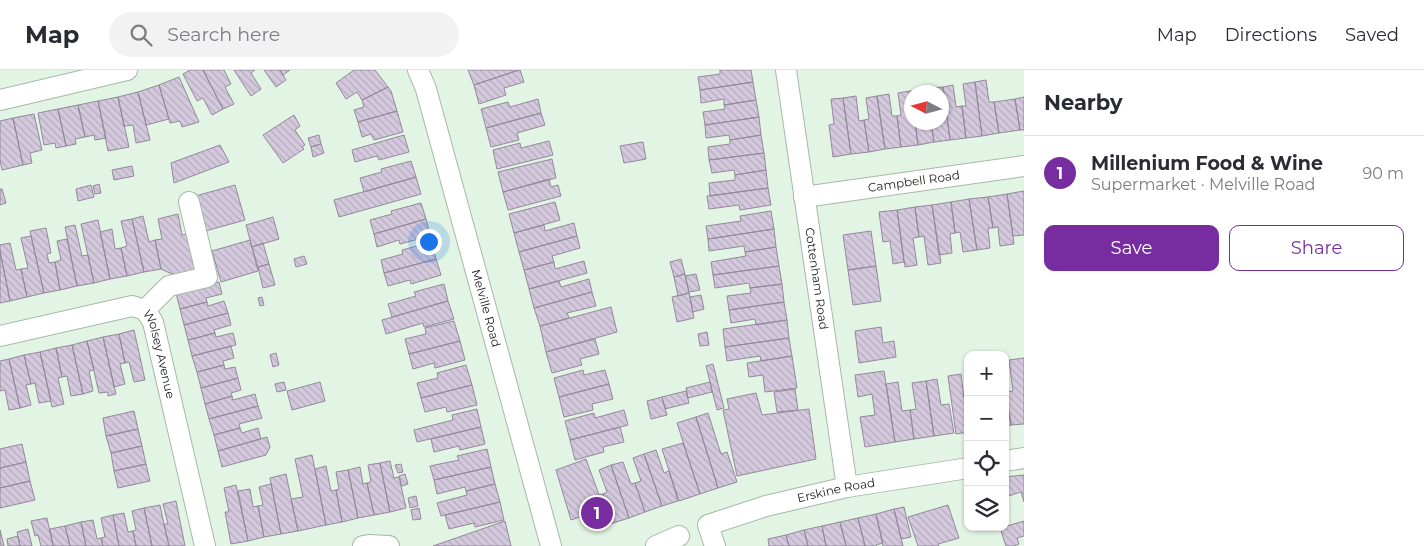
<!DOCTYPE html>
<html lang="en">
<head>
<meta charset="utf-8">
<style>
	body { margin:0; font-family:Montserrat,sans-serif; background:#f2f2f3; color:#2b2b33 }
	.controls { position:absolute; right:15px; bottom:15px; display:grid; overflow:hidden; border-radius:10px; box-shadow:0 1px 4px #0004 }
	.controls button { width:45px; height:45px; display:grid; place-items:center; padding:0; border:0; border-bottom:1px solid #e1e1e2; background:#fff; color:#2b2b33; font:25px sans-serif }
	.compass { position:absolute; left:904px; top:15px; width:45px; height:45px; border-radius:50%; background:#fff; box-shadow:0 1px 4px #0004; rotate:276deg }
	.you { position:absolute; left:428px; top:171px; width:18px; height:18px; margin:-12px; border:4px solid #fff; border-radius:50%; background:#1a73e8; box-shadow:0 0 0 8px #1a73e833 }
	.badge { display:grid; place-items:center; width:32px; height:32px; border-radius:50%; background:#772da0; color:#fff; font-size:16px; font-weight:700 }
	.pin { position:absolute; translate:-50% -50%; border:2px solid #fff; box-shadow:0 1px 5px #0006 }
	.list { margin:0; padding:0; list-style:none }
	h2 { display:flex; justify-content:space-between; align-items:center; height:65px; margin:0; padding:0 20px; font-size:21px }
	h2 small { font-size:16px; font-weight:400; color:#7c7c81 }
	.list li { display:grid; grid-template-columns:32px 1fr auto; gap:15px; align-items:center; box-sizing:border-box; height:75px; padding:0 20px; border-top:1px solid #e1e1e2 }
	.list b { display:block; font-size:19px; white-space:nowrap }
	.list p { margin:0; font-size:16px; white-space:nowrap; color:#7c7c81 }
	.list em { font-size:16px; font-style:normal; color:#7c7c81 }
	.actions { display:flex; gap:10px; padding:15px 20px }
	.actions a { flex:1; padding:11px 0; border:1px solid #772da0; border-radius:10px; text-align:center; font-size:18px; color:#772da0 }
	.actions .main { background:#772da0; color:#fff }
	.icon { flex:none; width:28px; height:28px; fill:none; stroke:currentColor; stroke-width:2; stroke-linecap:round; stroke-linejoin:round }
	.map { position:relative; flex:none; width:1024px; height:476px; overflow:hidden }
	header { display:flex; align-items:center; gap:30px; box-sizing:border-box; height:70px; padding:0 25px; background:#fff; border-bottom:1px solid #e1e1e2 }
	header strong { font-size:24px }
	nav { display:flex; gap:28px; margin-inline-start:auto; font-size:18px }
	.search { width:350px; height:45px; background:#f2f2f3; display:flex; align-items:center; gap:12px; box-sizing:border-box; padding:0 18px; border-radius:28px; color:#7c7c81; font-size:19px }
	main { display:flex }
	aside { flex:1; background:#fff }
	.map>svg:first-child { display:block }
</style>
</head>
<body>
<header>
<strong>Map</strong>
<div class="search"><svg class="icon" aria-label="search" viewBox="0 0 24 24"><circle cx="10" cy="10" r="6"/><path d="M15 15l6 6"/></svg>Search here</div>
<nav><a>Map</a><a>Directions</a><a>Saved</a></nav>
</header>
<main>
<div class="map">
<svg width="1024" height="476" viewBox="0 0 1024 476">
	<defs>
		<pattern id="building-back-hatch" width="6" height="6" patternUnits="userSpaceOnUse" patternTransform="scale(1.25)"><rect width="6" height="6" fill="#d4c9dd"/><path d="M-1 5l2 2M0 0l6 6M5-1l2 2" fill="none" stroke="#b5acbd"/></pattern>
	</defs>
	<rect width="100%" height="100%" fill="#e2f4e3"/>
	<path fill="url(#building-back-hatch)" stroke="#93899b" d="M190,0h13l20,39 -11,6 -9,-17 -6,3 -14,-27z
		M203,0h21l7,14 -6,3 9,17 -11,5z
		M234,0h21l-4,3 10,16 -10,7z
		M264,0h16l6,10 -10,7z
		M280,0h10l-7,5z
		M354,0h21l13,17 -26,13 -5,-8 -11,7 -10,-16z
		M468,0h51l-45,15z
		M519,0h1l4,12 -20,6 2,7 -27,9 -5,-19z
		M720,0h31l2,12 -53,8 -2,-13 22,-3z
		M179,7l20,45 -17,5 -2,-6 -10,2 -11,-38z
		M986,10l3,22h5l5,31 -17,3 -7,-54z
		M753,12l3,18 -32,5v-6l-23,4 -1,-13z
		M975,12l7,54 -16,2 -4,-32h4l-3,-22z
		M159,15l10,34 -23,6 -8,-33z
		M953,15l3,22 6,-1 4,32 -16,2 -7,-53z
		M388,17l3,4 6,20 -39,11 -4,-12 10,-3 -2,-7z
		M943,17l7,53 -16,2 -3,-20h11v-30h-10l-1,-4z
		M921,20v2h-9v9l-2,-10z
		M910,21l2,31h3l3,23 -17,2 -4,-31 4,-1 -3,-22z
		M138,22l12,48 -14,3 -3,-18 -9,1 -6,-29z
		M889,24l3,22h5l4,31 -16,2 -8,-53z
		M856,26l3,25 5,-1 5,32 -18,2 -8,-56z
		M877,26l8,53 -16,3 -5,-32 5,-1 -3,-21z
		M118,27l11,50 -21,4 -10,-50z
		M1024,27v33h-4l-5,-31z
		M843,28l8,56 -18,3 -4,-32 5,-1 -3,-25z
		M538,29l3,14 -55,15 -5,-19 27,-7 2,5z
		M1015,29l5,31 -21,3 -5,-31z
		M756,30l3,17 -54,8 -2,-13 22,-3 -1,-4z
		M98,31l8,37 -11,2 -1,-5 -9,2 -7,-32z
		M78,35l7,32 -10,2 1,5 -10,2 -8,-37z
		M58,39l8,37 -10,2 -1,-5 -11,2 -6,-32z
		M397,41l6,21 -29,8 -3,-6 -9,3 -4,-15z
		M541,43l4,12 -28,8 2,7 -28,7 -5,-19z
		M34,44l8,36 -12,3 2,10 -9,2 -10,-47z
		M294,45l6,11 -5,4 10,15 -3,2 2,2 -21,14 -20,-28z
		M759,47l2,18 -31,5 -1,-5 -23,3 -1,-13z
		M13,48l10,47 -21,5 -2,-10v-39z
		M915,52h16l3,20 -16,3z
		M319,65l2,9 -10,3 -3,-9z
		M404,65l5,17 -30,8 -2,-4 -22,6 -3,-12z
		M761,65l3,18 -55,7 -1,-13 22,-3v-4z
		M549,71l4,14 -56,14 -4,-19 27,-7 1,5z
		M643,72l3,17 -22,4 -4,-17z
		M321,74l3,9 -11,4 -2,-10z
		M220,75l9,17 -55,21 -3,-20z
		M764,83l2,17 -31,5 -1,-5 -22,3 -3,-13z
		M552,89l4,19 -53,14 -5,-20z
		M411,91l5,16 -52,15 -4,-14 22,-6 -1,-3z
		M132,96l2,10 -20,4 -2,-10z
		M766,100l2,18 -58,8 -1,-13 26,-3v-5z
		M416,107l5,17 -82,23 -5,-17z
		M549,109l2,8 7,-2 3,11 -53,14 -5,-18z
		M99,114l2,9 -6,1 -2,-8z
		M91,115l3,12 -16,4 -2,-12z
		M235,115l10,35 -43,12 -10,-35z
		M768,118l3,17 -31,5 -1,-5 -30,4 -2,-13z
		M0,119h2l4,14 -6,2z
		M1024,121v44l-11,1 -6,-42z
		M1007,124l7,50 -14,2 -2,-19 -5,1 -5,-31z
		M988,127l5,31h-5l2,20 -13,2 -8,-51z
		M969,129l8,51 -14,2 -3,-20 -5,1 -4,-31z
		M555,132l5,18 -46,13 -5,-19z
		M951,132l4,31 -5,1 2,19 -13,2 -7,-50z
		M421,133l5,16 -52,15 -4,-14 22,-6 -1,-3z
		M932,135l9,58 -13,2 -4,-29 -5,1 -4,-30z
		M915,137l4,30 -6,1 4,27 -12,2 -8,-57z
		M897,140l7,52 -11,2 -3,-23 -7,1 -4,-30z
		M771,141l3,18 -66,10 -2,-13 35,-5 -1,-5z
		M178,144l4,21 5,-1 8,37 -21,4 -13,-6 -6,-29 7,-1 -4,-20z
		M143,146l6,26 6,-2 6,29 -17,3 -12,-53z
		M273,147l6,22 -27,8 -6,-22z
		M132,149l12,53 -17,4 -6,-28 6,-2 -6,-25z
		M426,149l4,17 -30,8 -1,-4 -22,7 -3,-13z
		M98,150l12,59 -16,4 -13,-59z
		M574,153l3,13 -58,16 -5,-19 30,-8 1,6z
		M75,155l7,31 6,-1 6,28 -17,3 -12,-59z
		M46,158l5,25 -4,1 2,9 6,-1 5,28 -16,3 -14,-62z
		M112,159l3,20 6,-1 6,28 -17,3 -10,-47z
		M774,159l2,18 -31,5 -1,-6 -35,5 -1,-12z
		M871,161l5,35 -28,4 -5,-35z
		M31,166l13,57 -17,4 -6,-28 7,-1 -7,-30z
		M577,166l3,12 -28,8 2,6 -30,8 -5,-18z
		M67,169l10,47 -17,4 -5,-28 6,-2 -4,-19z
		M250,170l8,31 -37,11 -9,-31z
		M432,172l4,17 -52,14 -3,-13 22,-6 -1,-4z
		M10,173l6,27 5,-1 6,28 -17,4 -10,-50v-6z
		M263,173l6,21 -11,3 -6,-20z
		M776,177l3,19 -66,9 -2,-13 35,-6 -1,-4z
		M0,181l10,50 -10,2z
		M304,186l3,8 -11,3 -2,-8z
		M436,189l5,16 -30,9 -1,-4 -22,6 -4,-13z
		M681,189l4,15 -11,3 -4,-15z
		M584,191l3,12 -58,16 -5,-19 30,-8 1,7z
		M269,194l6,21 -12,3 -5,-21z
		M779,196l3,18 -32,4 -1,-5 -34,5 -2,-13z
		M876,196l5,35 -28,4 -5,-35z
		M685,204l4,19 -11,3 -4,-19z
		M696,204l4,16 -11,2 -4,-16z
		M589,209l3,13 -58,16 -5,-19 30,-8 2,6z
		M219,212l3,12 -16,4 1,4 -27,7 -4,-16z
		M444,214l4,17 -56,16 -4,-13 28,-8 -2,-4z
		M782,214l2,18 -55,8 -2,-14 24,-3 -1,-5z
		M592,222l4,14 -29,7 2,5 -29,8 -6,-18z
		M689,223l5,25 -17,4 -5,-25z
		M701,225l3,14 -11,3 -3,-15z
		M262,227l2,8 -4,1 -2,-8z
		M224,231l4,12 -44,12 -4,-16 27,-7 1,4z
		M448,231l6,18 -30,8 -1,-4 -37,11 -4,-14z
		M784,232l3,18 -31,5 -1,-6 -24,4 -2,-13z
		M611,237l6,25 -71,20 -6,-26z
		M228,243l3,12 -17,5 1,3 -27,7 -4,-15z
		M787,250l2,18 -64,9 -2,-18z
		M454,251l6,20 -51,13 -4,-15 21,-5 -1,-6z
		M881,257l2,16 11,-2 2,16 -37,6 -4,-32z
		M134,260l11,50 -11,2 -5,-20 -4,1 -6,-29z
		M707,262l2,13 -9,1 -2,-12z
		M215,263l1,4 17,-4 3,12 -44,11 -4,-16z
		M119,264l6,29 -5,1 5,20 -11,3 -11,-50z
		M103,267l13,57 -8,2v-4l-9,1 -12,-52z
		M789,268l3,18 -31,5 -1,-5 -33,5 -2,-14z
		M595,269l4,15 -19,5 2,6 -30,8 -6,-21z
		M87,271l7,29 -5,1 4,20 -10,3 -11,-49z
		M460,271l5,19 -30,8 -1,-5 -21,6 -4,-15z
		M72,275l11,49 -12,2 -4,-20 -5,1 -6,-29z
		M231,276l3,12 -11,3 1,4 -27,7 -5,-16z
		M56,278l6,29 -4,1 6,26 -12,3 -12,-55z
		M40,282l11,49 -12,2 -4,-20 -4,1 -7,-29z
		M276,283l3,12 -6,2 -3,-12z
		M24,285l7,29 -5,1 5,20 -11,3 -11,-49z
		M792,286l5,32 -32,4 -2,-17 -14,2 -2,-14z
		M1024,288v66l-13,1 -5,-33 7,-1 -4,-31z
		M9,289l11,49 -11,2 -4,-20 -5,1v-30z
		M713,294l11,44 -7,2 -11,-44z
		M224,295l1,4 10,-2 3,11 -37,10 -4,-16z
		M466,295l6,20 -51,13 -4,-15 21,-5 -1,-5z
		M583,300l1,5 21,-5 4,14 -50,13 -5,-19z
		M884,301l11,71 -30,5 -5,-30 15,-2 -3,-21 -14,3 -3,-22z
		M961,304l3,24h4v34l-12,2 -8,-58z
		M238,308l3,12 -10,3 1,3 -27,8 -4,-16z
		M937,309l4,26 8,-1 5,29 -20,3 -8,-55z
		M926,311l8,55 -20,3 -4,-29 6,-1 -4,-26z
		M284,312l2,8 -9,2 -2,-8z
		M320,312l5,19 -33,9 -5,-19z
		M710,312l2,10 -24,6 -2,-10z
		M898,312l4,29 8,-1 4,29 -19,3 -9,-58z
		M609,314l4,15 -21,5 1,6 -29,7 -5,-20z
		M472,315l5,20 -30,7 -1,-5 -21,5 -4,-14z
		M795,319l3,21 -21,2 -3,-20z
		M686,321l3,12 -24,6 -3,-12z
		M1005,322l6,33 -6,1z
		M756,323l6,22 47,-6 7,50 -79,17 -14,-66 6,-1 -2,-10z
		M255,324l3,12 -49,13 -4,-15 27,-8 1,4z
		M662,327l5,18 -16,4 -4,-18z
		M258,336l4,12 -23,6 1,4 -26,7 -5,-16z
		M477,339l4,18 -64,15 -3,-12 39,-10 -1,-5z
		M624,340l4,15 -58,15 -5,-19 29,-8 1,5z
		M134,341l4,18 -32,7 -3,-18z
		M708,343l13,41 6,-2 10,30 -19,6 -22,-71z
		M696,347l22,71 -18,6 -23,-71z
		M481,357l4,17 -25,6 -1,-4 -25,6 -3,-13z
		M620,357l4,15 -21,5 1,5 -29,8 -5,-20z
		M240,358l2,5 16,-5 3,11 -43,12 -4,-16z
		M138,359l4,17 -31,7 -5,-17z
		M267,367l3,10 -4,8 -44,12 -4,-16z
		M683,373l17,51 -21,7 -17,-52z
		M22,374l4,18 -26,6v-19z
		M142,376l4,18 -32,7 -3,-18z
		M487,379l4,18 -57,13 -4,-14 29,-6 -2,-4z
		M656,380l8,23 5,-2 9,30 -16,5 -18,-52z
		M644,384l18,52 -17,6 -10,-29 6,-2 -8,-23z
		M312,385l14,70 -28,6 -7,-32 12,-2 -8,-38z
		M586,389l13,36 4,-1 10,29 -17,6 -5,-16 -20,7 -15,-50z
		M390,391l4,17 5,-1 7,31 -16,4 -10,-49z
		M26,392l4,19 -30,7v-20z
		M623,392l8,22 4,-1 10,29 -16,6 -18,-53z
		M380,393l10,49 -16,3 -7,-32 4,-1 -3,-17z
		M146,394l4,17 -32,7 -4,-17z
		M401,394l2,8 -5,1 -3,-8z
		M611,395l18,53 -16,5 -10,-29 4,-2 -8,-22z
		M326,396l5,25 5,-1 6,32 -16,3 -11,-56z
		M360,397l3,17 4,-1 7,32 -16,3 -10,-48z
		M491,397l4,17 -29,7 -1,-4 -28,7 -3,-14z
		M348,400l10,48 -16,4 -6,-32 3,-1 -3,-17z
		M286,404l12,57 -17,3 -11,-56z
		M405,404l3,10 -6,2 -3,-10z
		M1024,405v27l-3,-10 -16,5v-20z
		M30,411l5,19 -35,8v-20z
		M271,414l10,50 -17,3 -6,-31 5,-1 -4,-18z
		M495,414l5,18 -59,14 -4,-13 30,-8 -1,-4z
		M236,415l12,56 -17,3 -6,-32h4l-5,-24z
		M250,419l3,18 5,-1 6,31 -16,4 -10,-50z
		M416,426l2,10 -8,2 -2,-10z
		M176,431l9,45h-16l-5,-22h4l-5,-20z
		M500,432l4,18 -29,7 -1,-4 -25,6 -4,-14z
		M160,435l4,19 5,22h-17l-8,-38z
		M948,435l11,33 -21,6 1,2h-21l-10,-29z
		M904,437l7,30 -10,2 -7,-30z
		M144,438l8,38h-16l-3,-15 3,-1 -4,-19z
		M419,438l2,11 -8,1 -2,-10z
		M894,439l9,37h-20l-7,-32z
		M124,443l4,19 5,-1 3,15h-17l-6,-31z
		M876,444l7,29 -7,2 1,1h-12l-7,-28z
		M113,445l6,31h-16l-2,-8 4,-1 -4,-19z
		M47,448l6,28h-12l-3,-11 -3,1 -4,-15z
		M858,448l7,28h-19l-6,-24z
		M93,450l4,19 4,-1 2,8h-17l-5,-24z
		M505,451l6,25h-78z
		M1024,451v15l-7,2 2,6 -5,2h-8l-6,-18z
		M81,452l5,24h-16l-5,-20z
		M840,452l6,24h-20l-4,-20z
		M65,456l5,20h-17l-3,-17z
		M822,456l4,20h-18l-4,-16z
		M28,459l4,17h-12l-3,-14z
		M0,460l4,16h-4z
		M804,460l4,16h-19l-3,-11z
		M786,465l3,11h-20l-1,-7z
		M18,466l2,10h-12l-1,-7z"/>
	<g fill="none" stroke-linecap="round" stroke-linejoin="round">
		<g stroke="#a7b8a7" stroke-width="22">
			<g id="minor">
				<path id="s1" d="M418,0l8,19 125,457"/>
				<path id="s2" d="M786,0l61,417"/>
				<path d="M0,30l127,-30"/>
				<path id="s3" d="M804,127l220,-31"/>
				<path d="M145,240l24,-24 38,-9 -18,-75"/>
				<path id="s4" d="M0,266l132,-30 13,4 8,12 52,224"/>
				<path d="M1005,391l19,-3"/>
				<path d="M363,476l6,-1 20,1"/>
				<path d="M656,476l23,-10"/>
				<path id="s5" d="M715,476l-7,-21 58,-19 81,-19 121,-19"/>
			</g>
		</g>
		<use href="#minor" stroke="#fff" stroke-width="20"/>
	</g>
	<g text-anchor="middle" stroke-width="4" stroke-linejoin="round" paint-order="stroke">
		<g font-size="12" fill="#191f19" stroke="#f7fef7">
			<text dy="4" stroke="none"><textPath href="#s3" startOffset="111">Campbell Road</textPath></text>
			<text dy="4" stroke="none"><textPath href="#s2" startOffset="211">Cottenham Road</textPath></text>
			<text dy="4" stroke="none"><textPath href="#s1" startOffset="248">Melville Road</textPath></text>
			<text dy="4" stroke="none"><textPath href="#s4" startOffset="196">Wolsey Avenue</textPath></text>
			<text dy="4" stroke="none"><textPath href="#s5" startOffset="155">Erskine Road</textPath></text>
		</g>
	</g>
</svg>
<div class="controls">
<button>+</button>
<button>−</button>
<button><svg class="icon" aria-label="locate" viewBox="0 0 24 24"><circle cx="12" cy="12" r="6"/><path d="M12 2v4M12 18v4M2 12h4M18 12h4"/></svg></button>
<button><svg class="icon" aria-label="layers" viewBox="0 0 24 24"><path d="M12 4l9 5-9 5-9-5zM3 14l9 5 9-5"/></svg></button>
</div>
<svg class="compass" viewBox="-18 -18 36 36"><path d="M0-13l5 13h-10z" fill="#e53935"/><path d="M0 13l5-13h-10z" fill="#7c7c81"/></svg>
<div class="you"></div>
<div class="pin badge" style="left:597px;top:443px">1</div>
</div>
<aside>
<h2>Nearby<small></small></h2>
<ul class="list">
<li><span class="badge">1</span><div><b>Millenium Food &amp; Wine</b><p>Supermarket · Melville Road</p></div><em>90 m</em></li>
</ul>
<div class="actions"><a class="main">Save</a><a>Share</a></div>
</aside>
</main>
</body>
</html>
